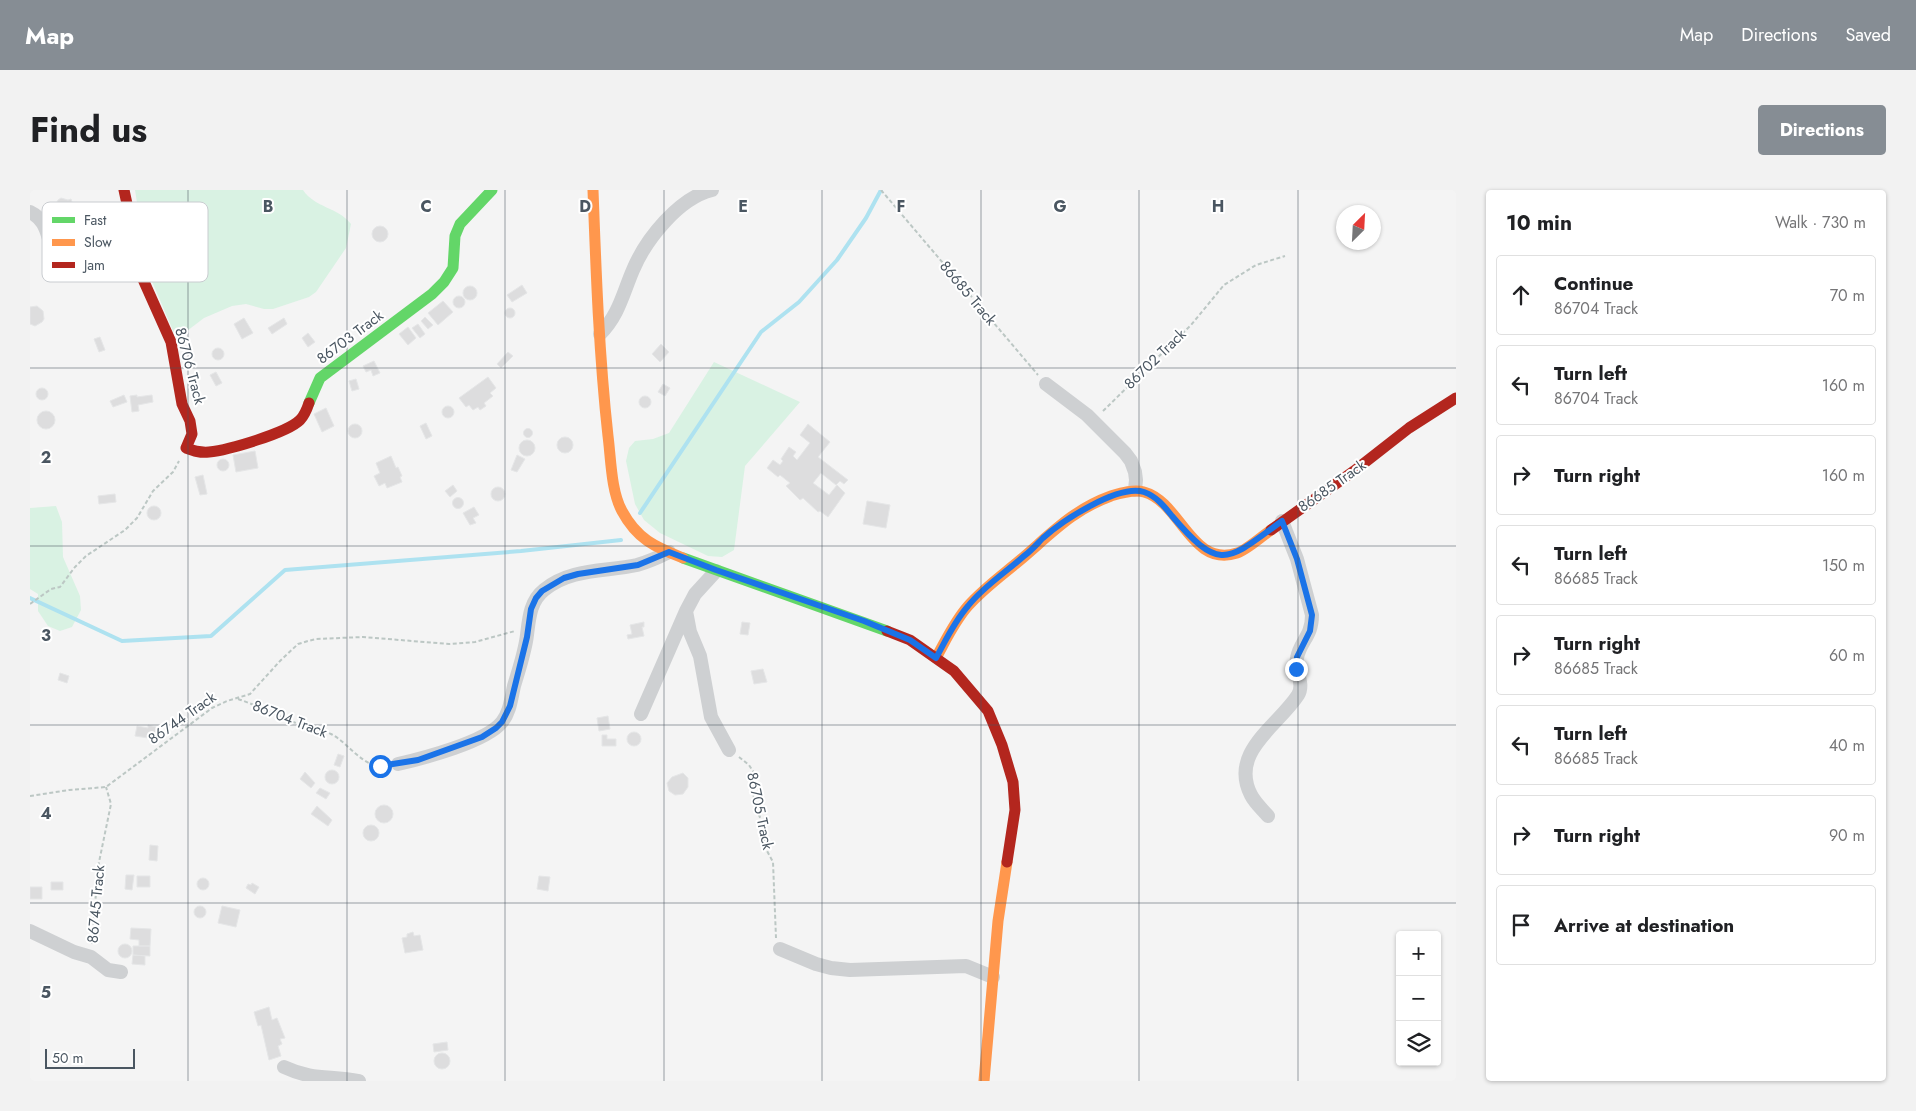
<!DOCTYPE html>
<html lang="en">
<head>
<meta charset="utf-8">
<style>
	body { margin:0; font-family:Jost,sans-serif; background:#f2f2f2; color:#202124 }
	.controls { position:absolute; right:15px; bottom:15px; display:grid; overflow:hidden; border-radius:5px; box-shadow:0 1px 4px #0004 }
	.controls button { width:45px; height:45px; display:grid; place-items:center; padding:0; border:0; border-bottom:1px solid #e0e0e0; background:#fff; color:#202124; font:25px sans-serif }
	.compass { position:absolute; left:1306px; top:15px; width:45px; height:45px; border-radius:50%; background:#fff; box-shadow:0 1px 4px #0004; rotate:24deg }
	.scale { position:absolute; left:15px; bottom:12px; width:90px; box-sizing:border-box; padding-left:5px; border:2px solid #4a5661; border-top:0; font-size:14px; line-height:18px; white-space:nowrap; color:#4a5661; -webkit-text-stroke:4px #fff; paint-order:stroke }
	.stop { position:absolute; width:15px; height:15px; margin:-11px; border:4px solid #1a73e8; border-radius:50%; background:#fff }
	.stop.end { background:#1a73e8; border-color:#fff; box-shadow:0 1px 5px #0008 }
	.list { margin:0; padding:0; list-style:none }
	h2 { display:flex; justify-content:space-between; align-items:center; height:65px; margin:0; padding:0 20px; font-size:21px }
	h2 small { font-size:16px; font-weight:400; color:#757577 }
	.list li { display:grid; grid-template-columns:32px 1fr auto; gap:15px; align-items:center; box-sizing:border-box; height:80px; margin:0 10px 10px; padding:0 10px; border:1px solid #e0e0e0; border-radius:5px }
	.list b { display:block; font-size:19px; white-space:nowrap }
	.list p { margin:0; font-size:16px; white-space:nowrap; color:#757577 }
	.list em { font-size:16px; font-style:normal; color:#757577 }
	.icon { flex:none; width:28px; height:28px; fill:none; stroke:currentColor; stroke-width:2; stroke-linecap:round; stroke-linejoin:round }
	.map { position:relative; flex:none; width:1426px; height:891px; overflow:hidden; border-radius:5px }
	header { display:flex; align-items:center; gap:30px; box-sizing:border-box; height:70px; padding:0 25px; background:#868d94; color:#fff }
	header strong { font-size:24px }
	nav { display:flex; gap:28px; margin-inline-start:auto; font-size:18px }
	.intro { display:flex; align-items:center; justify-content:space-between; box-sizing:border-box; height:120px; padding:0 30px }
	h1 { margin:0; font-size:35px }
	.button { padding:12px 22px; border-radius:5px; background:#868d94; color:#fff; font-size:18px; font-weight:700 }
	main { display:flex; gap:30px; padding:0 30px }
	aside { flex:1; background:#fff; border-radius:5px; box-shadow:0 1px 4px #0004 }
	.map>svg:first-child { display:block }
</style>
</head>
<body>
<header>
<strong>Map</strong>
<nav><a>Map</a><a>Directions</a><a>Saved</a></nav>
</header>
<div class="intro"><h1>Find us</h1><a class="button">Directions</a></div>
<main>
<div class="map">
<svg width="1426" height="891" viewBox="0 0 1426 891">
	<rect width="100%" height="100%" fill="#f4f4f4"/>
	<path fill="#d9f2e3" d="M105,0h168c12,18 35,17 48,34l-5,24 -30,44 -7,5 -36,12h-9l-18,-5 -14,2 -28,12 -21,16 -9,-1 -26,-61z
		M684,172l86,40 -55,64 -11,84 -12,7 -14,-1 -48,-23 -16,-13 -9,-16 -9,-43 3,-13 6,-7 18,-2 16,-6z
		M26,316l6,16 1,35 17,39 1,14 -9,17 -12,4 -12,-5 -10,-15v-17l-8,-5v-81z"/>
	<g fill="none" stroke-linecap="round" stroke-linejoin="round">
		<path stroke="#aee2f0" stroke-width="4" d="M610,323l121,-181 38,-30 38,-42 29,-42 15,-28
			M0,408l92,43 89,-5 74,-66 236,-19 100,-11"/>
	</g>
	<path fill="#ddddde" stroke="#e5e6e7" d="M31,8l7,2 3,-1 2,6 -9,7h-4l-4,-8 2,-4z
		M342 44a8 8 0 1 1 16 0a8 8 0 1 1-16 0Z
		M492,95l5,8 -15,9 -5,-7z
		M433 103a7 7 0 1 1 14 0a7 7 0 1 1-14 0Z
		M423 112a6 6 0 1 1 12 0a6 6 0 1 1-12 0Z
		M413,111l10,11 -15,13 -10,-12z
		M7,116l6,5 1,8 -2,3 -7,4 -5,-2v-17z
		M475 123a5 5 0 1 1 10 0a5 5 0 1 1-10 0Z
		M395,127l8,8 -5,4 -7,-8z
		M214,128l9,15 -11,6 -8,-15z
		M254,128l3,6 -15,10 -4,-6z
		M388,134l7,10 -5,4 -8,-10z
		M378,137l8,11 -8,7 -9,-11z
		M278,143l7,9 -7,5 -6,-9z
		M70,147l5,13 -6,2 -5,-13z
		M631,154l8,8 -9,10 -8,-8z
		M182 164a6 6 0 1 1 12 0a6 6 0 1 1-12 0Z
		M478,162l5,4 -12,12 -4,-4z
		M344,171l6,12 -7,3 -2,-6 -5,2 -3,-6z
		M186,182l6,11 -6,3 -6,-11z
		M458,187l8,11 -6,5 3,3 -9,7 2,3 -6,4 -2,-3 -5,3 -4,-5 -3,2 -7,-9z
		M326,189l3,10 -7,2 -3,-10z
		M633,194l7,4 -5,8 -7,-4z
		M6 204a6 6 0 1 1 12 0a6 6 0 1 1-12 0Z
		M94,205l3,7 -14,5 -3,-6z
		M107,205v2l15,-2 1,7 -15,3 1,6 -7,1 -2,-16z
		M609 212a6 6 0 1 1 12 0a6 6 0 1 1-12 0Z
		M412 222a6 6 0 1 1 12 0a6 6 0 1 1-12 0Z
		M296,218l8,18 -12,6 -8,-18z
		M7 230a9 9 0 1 1 18 0a9 9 0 1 1-18 0Z
		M396,233l6,13 -6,3 -6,-13z
		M778,234l22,18 -12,15 30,23 -4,4 -4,-3 -4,4 -15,-12 -8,10 16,12 8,-10 8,8 -17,24 -8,-6 -2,1 -15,-14 -3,2 -14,-14 4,-3 -10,-8 -2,2 -11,-9 6,-8 7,5 3,-4 -2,-2 8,-12 7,5 -3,4 4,4 13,-17 -10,-8z
		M318 241a7 7 0 1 1 14 0a7 7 0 1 1-14 0Z
		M493.5 243a4.5 4.5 0 1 1 9 0a4.5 4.5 0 1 1-9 0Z
		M527 255a8 8 0 1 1 16 0a8 8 0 1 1-16 0Z
		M489 258a8 8 0 1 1 16 0a8 8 0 1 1-16 0Z
		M225,261l3,17 -22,4 -3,-17z
		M487,265l8,4 -8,13 -6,-2z
		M361,266l5,12 2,-1 4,9 -2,1 2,5 -15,6 -2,-5 -6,3 -5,-10 6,-3 -4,-10z
		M187 275a6 6 0 1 1 12 0a6 6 0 1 1-12 0Z
		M173,285l4,19 -7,1 -5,-18z
		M423,295l4,6 -7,6 -5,-6z
		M461 304a7 7 0 1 1 14 0a7 7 0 1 1-14 0Z
		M85,304l1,8 -17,2 -1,-8z
		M422.5 313a5.5 5.5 0 1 1 11 0a5.5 5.5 0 1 1-11 0Z
		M837,311l23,4 -4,23 -23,-4z
		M117 323a7 7 0 1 1 14 0a7 7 0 1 1-14 0Z
		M444,317l5,8 -6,3 3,5 -6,2 -7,-12z
		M614,432v5h-2l2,9 -16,3 -1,-4 5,-1 -2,-9z
		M712,432l8,1 -2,12 -8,-1z
		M733,479l4,13 -13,2 -3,-13z
		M30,483l9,3 -2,7 -9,-3z
		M578,526l2,13 -11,2 -2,-13z
		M118,535l8,2 -1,12 -20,-3 2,-10 11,2z
		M597 549a7 7 0 1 1 14 0a7 7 0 1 1-14 0Z
		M572,545h5v4h9v7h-14z
		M308,564l6,2 -4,11 -6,-2z
		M295 587a7 7 0 1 1 14 0a7 7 0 1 1-14 0Z
		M275,582l10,11 -4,5 -11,-9z
		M653,583l5,5v9l-5,7 -8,1 -6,-4 -2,-8 5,-6z
		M290,598l10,5 -4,6 -10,-6z
		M345 624a9 9 0 1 1 18 0a9 9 0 1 1-18 0Z
		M287,616l15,14 -4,6 -17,-12z
		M333 643a8 8 0 1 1 16 0a8 8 0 1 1-16 0Z
		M120,655l8,1 -1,15 -8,-1z
		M96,685h8l-2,15 -7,-1z
		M107,686h13v11h-13z
		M509,686l11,1 -2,14 -11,-2z
		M167 694a6 6 0 1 1 12 0a6 6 0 1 1-12 0Z
		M21,692h12v8h-12z
		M222,693l7,4 -4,7 -9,-6 2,-4 3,1z
		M0,697h12v12h-12z
		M164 722a6 6 0 1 1 12 0a6 6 0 1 1-12 0Z
		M192,716l18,4 -4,17 -18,-4z
		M101,738l20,1 -1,17h-11v-6l-9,-1z
		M383,742l1,4 6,-1 3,15 -18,3 -3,-15 5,-1v-3z
		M88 761a7 7 0 1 1 14 0a7 7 0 1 1-14 0Z
		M103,756h17v10l-17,-1z
		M103,765l12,1v9l-13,-1z
		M239,817l3,13 5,-2 8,20 -5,1 2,5 -4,2 3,10 -12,4 -8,-35 -3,1 -4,-14z
		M417,852l1,8 -14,2 -1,-8z
		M404 871a8 8 0 1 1 16 0a8 8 0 1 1-16 0Z"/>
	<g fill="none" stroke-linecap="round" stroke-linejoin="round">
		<path stroke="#bcc7c4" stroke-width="2" stroke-dasharray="4 2.5" stroke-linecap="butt" d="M851,0l157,185
			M1073,221l88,-86 33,-40 32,-20 29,-9
			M0,414l21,-15 9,-2 15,-20 11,-11 39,-26 12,-12 16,-27 20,-19 6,-11
			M208,509c18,6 35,15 53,22 13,6 27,7 40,13 18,9 32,35 55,32
			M709,567l10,8 7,11 -3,17 3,15 9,21 -1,9 2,11 7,13 3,76
			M0,606l39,-6 37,-3 106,-79 15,-7 23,-7 30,-33 18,-17 10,-3 8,-2 47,-2 86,7 26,-2 40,-11
			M62,754l6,-77 13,-63 -5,-17"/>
		<path stroke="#ced0d2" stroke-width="14" d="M0,22c26,13 11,40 40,52 18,8 34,-13 52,-11 3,0 7,2 11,4
			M570,144c19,-19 23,-41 33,-64 13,-31 46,-72 79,-80
			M1016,194l41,31 38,38 6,8 4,11 1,8 -1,10
			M686,381l-21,23 -9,17 4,21 10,24 11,61 18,33
			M611,524l45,-103
			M368,574c26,-6 88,-22 104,-42 8,-10 9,-23 12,-36 5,-17 11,-34 13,-51 2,-16 3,-34 17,-45 27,-22 61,-18 93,-25 11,-3 22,-8 32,-13
			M1238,626c-5,-6 -13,-13 -17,-21 -22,-43 27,-69 47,-100 7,-12 -4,-24 -1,-37 3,-17 15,-21 15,-43l-15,-56 -15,-38
			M0,741l44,21 17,5 17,13 13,2
			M750,759l36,15 15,4 19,2 116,-4 27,11
			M254,877c30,14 46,8 75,14"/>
		<path stroke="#63d668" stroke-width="11" d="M279,213l11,-25 112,-84 12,-12 9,-14 2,-32 5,-12 32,-34
			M653,368l204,73"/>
		<path stroke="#ff974d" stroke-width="11" d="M563,0c3,82 6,165 15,246 3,23 3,55 14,75 15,28 33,36 61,47
			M906,468c10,-18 18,-36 32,-52 15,-17 33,-30 51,-45 31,-26 53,-51 92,-65 10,-3 23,-7 33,-4 37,10 47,76 93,61 10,-3 25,-17 34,-23
			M954,891l14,-160 9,-59"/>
		<path stroke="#b3261e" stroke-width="11" d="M94,0l5,23 4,44 38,85 11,62 8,17 2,13 -6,14c8,3 14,5 23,4 19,-2 78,-19 91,-32 5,-5 7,-11 9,-17
			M1241,340l83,-59 55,-43 47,-30
			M857,441l23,9 44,31 34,40 14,34 11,37 2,28 -8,52"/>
	</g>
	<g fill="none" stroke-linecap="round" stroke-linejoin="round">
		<path stroke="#1a73e8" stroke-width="6" d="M350,576l38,-6 64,-23 14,-9 6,-6 8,-16 17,-69 4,-28 5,-11 6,-7 22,-13 14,-4 60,-9 31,-13 47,18 148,51 46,19 26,18c10,-18 18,-36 32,-52 16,-20 37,-33 56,-50 7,-5 13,-12 19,-18 19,-17 75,-54 101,-46 12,4 20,14 28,24 49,58 56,44 110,5l15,38 15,56 -2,16 -13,26 -1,12"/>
	</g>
	<path fill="none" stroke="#4a5661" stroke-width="1" stroke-opacity="0.55" d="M158,0v891M317,0v891M475,0v891M634,0v891M792,0v891M951,0v891M1109,0v891M1268,0v891M0,178h1426M0,356h1426M0,535h1426M0,713h1426"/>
	<g text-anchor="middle" stroke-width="4" stroke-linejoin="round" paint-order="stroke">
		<g font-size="15" fill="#4a5661" stroke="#fff">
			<text transform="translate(938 103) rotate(50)" y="5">86685 Track</text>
			<text transform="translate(320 147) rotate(-37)" y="5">86703 Track</text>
			<text transform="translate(1125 169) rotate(-44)" y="5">86702 Track</text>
			<text transform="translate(160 176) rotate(75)" y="5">86706 Track</text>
			<text transform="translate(1302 296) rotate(-35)" y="5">86685 Track</text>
			<text transform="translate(152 528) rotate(-35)" y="5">86744 Track</text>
			<text transform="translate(260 529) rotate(21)" y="5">86704 Track</text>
			<text transform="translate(730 621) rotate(78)" y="5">86705 Track</text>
			<text transform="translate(66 714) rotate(-85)" y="5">86745 Track</text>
		</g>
	</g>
	<rect x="12" y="12" width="166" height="80" rx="8" fill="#fff" stroke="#c9ccd0" stroke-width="1"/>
	<rect x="22" y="27" width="23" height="6" fill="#63d668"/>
	<rect x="22" y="49" width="23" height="7" fill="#ff974d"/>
	<rect x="22" y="72" width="23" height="6" fill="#b3261e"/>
	<g font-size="14" fill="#4a5661">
		<text x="54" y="35">Fast</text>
		<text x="54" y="57">Slow</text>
		<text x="54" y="80">Jam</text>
	</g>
	<g font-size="16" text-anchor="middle" font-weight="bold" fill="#4a5661" stroke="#fff" stroke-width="4" stroke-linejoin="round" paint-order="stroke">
		<text x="238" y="22">B</text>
		<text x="396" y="22">C</text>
		<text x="555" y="22">D</text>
		<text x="713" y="22">E</text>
		<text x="871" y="22">F</text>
		<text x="1030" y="22">G</text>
		<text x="1188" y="22">H</text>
		<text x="16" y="273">2</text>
		<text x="16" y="451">3</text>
		<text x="16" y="629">4</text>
		<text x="16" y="808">5</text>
	</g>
</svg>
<div class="controls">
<button>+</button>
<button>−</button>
<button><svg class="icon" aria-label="layers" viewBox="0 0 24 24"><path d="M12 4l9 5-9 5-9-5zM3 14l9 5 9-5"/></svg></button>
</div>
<svg class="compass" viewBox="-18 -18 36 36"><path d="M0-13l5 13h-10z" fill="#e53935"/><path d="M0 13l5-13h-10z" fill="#757577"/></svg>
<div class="scale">50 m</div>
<div class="stop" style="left:350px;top:576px"></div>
<div class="stop end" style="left:1266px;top:479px"></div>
</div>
<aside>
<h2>10 min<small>Walk · 730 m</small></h2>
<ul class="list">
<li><svg class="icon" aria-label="ahead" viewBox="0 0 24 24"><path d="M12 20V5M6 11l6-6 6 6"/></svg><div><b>Continue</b><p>86704 Track</p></div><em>70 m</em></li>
<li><svg class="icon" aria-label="left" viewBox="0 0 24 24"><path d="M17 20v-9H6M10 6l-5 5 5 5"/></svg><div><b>Turn left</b><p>86704 Track</p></div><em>160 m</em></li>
<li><svg class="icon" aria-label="right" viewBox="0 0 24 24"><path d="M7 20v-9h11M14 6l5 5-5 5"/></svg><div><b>Turn right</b></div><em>160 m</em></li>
<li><svg class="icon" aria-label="left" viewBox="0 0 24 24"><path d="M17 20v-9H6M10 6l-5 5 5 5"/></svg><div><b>Turn left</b><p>86685 Track</p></div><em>150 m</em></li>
<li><svg class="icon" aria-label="right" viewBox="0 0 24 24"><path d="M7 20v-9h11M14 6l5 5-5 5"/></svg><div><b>Turn right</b><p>86685 Track</p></div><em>60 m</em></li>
<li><svg class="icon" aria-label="left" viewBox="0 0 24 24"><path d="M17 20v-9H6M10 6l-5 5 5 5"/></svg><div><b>Turn left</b><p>86685 Track</p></div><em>40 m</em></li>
<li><svg class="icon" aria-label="right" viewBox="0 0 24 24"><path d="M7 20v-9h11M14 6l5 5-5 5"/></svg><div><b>Turn right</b></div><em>90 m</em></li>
<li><svg class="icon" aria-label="arrive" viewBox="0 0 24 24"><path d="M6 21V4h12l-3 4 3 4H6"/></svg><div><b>Arrive at destination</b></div></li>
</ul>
</aside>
</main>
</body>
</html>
